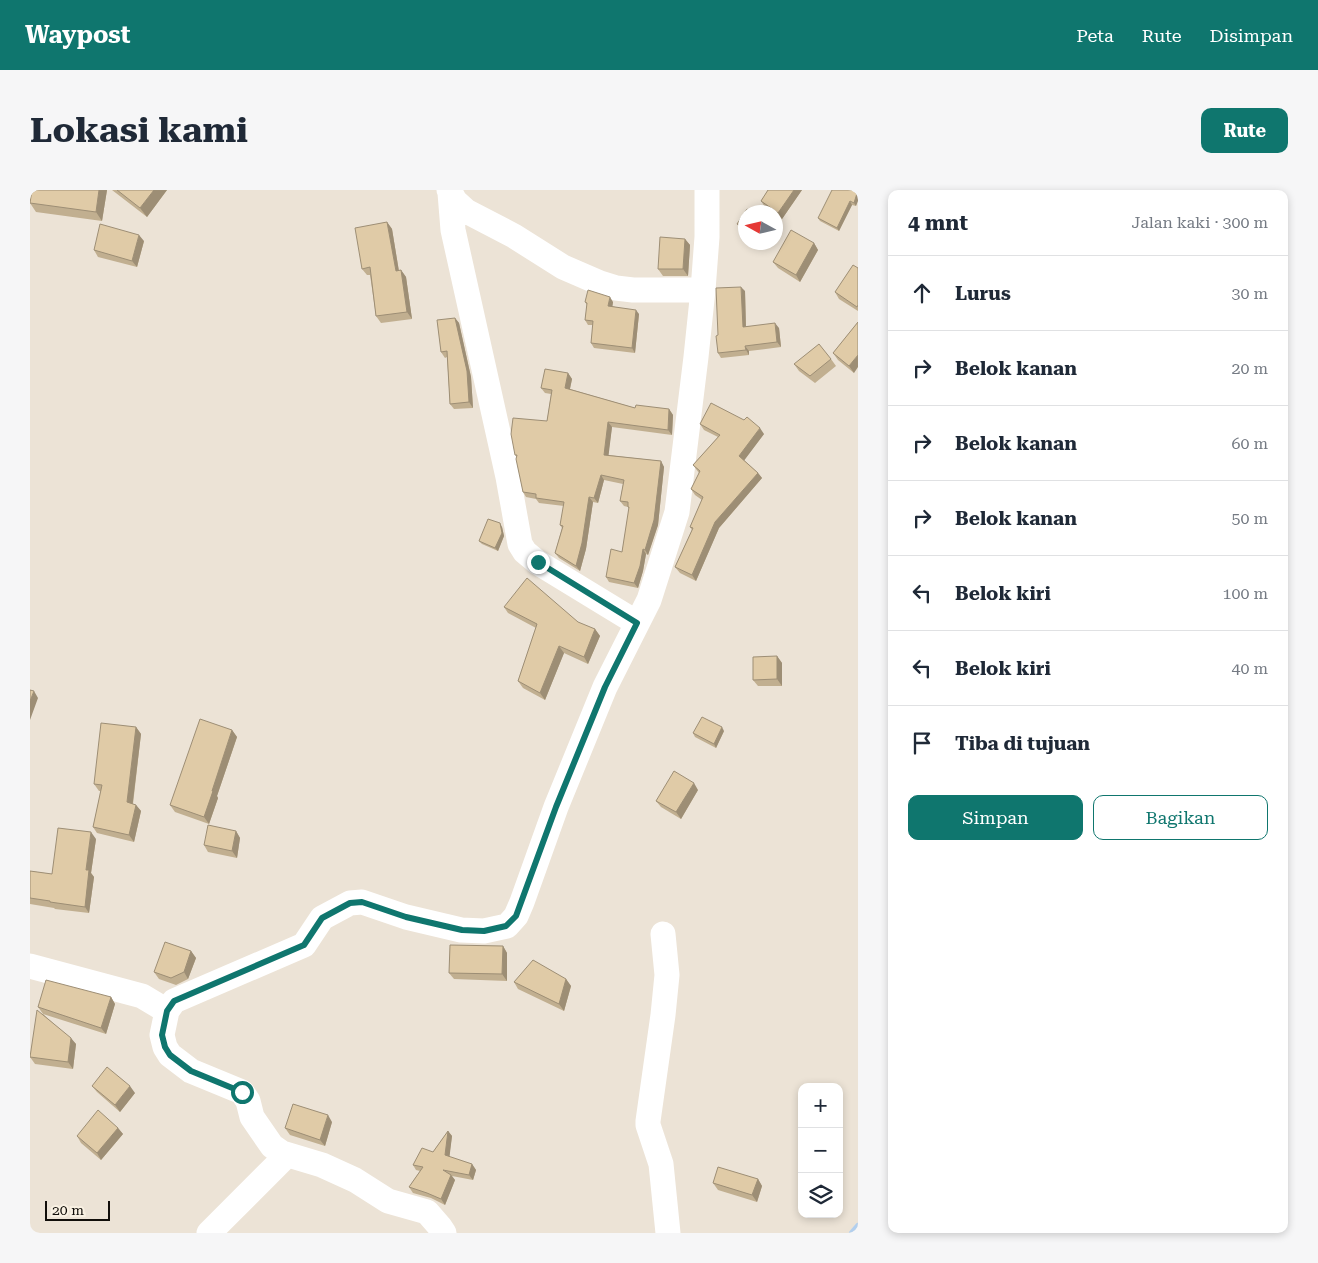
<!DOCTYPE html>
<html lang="id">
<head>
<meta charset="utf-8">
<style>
	body { margin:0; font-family:"Roboto Serif",serif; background:#f6f6f7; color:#1f2937 }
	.controls { position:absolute; right:15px; bottom:15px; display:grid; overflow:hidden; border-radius:10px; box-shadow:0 2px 8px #0003 }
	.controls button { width:45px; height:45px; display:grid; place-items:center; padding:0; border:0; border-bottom:1px solid #e0e1e3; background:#fff; color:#1f2937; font:25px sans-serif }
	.compass { position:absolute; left:708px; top:15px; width:45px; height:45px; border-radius:50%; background:#fff; box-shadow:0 2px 8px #0003; rotate:278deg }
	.scale { position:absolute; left:15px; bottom:12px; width:65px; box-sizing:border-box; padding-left:5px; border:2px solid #110e0a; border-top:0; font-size:14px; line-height:18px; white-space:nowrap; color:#110e0a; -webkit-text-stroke:4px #f9f1e3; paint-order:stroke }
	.stop { position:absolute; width:15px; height:15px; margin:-11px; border:4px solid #0f766e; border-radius:50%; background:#fff }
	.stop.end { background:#0f766e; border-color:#fff; box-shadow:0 1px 5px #0008 }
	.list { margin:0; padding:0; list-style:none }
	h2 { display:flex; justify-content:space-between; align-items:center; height:65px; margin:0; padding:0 20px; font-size:21px }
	h2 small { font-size:16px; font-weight:400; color:#747a83 }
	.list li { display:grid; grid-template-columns:32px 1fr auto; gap:15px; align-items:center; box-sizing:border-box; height:75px; padding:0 20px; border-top:1px solid #e0e1e3 }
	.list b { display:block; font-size:19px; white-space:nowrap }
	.list em { font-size:16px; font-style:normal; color:#747a83 }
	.actions { display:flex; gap:10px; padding:15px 20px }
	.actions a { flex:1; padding:11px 0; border:1px solid #0f766e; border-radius:10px; text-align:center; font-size:18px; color:#0f766e }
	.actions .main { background:#0f766e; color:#fff }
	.icon { flex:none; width:28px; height:28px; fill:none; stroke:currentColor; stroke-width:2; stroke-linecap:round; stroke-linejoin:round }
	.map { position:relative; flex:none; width:828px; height:1043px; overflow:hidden; border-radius:10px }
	header { display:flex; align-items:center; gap:30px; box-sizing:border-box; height:70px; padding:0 25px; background:#0f766e; color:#fff }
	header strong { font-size:24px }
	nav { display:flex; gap:28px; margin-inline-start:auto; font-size:18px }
	.intro { display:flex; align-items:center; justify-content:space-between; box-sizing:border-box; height:120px; padding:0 30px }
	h1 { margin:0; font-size:35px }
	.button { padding:12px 22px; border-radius:10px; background:#0f766e; color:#fff; font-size:18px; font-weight:700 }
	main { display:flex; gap:30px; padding:0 30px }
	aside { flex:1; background:#fff; border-radius:10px; box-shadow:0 2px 8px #0003 }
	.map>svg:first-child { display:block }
</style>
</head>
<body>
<header>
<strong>Waypost</strong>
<nav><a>Peta</a><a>Rute</a><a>Disimpan</a></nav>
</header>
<div class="intro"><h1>Lokasi kami</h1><a class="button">Rute</a></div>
<main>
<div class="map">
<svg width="828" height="1043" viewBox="0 0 828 1043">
	<rect width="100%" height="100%" fill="#ece3d6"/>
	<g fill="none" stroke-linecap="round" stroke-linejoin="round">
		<path stroke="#b2cfee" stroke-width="6" d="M822,1043l6,-7"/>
		<path stroke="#fff" stroke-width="25" d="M419,0l6,11 11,10 48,25 49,31 37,16 16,5 17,2h70
			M420,3l3,37 55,247 12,67 5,8 12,10 100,61
			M633,744l4,41 -4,40 -15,106v4l13,39 7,69
			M0,776l112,30 25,15
			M179,1043l78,-78
			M414,1043l-4,-6 -13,-15 -39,-11 -33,-21 -33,-15 -40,-12 -10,-7 -20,-29 -4,-16 -6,-9 -51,-21 -21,-16 -5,-8 -3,-12 5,-24 7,-10 130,-56 18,-27 28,-15 12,-1 44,15 55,13 23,1 23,-5 9,-10 6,-14 34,-95 49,-120 44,-87 28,-88 19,-155 7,-67 4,-53v-47"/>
	</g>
	<path fill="#c1af90" d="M2,0h75l-5,31 -66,-9 -6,-9z
		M82,0h55l-20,27z
		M738,0h34l-20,29 -6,-4v-3h-3l-8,-5 -4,-6z
		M828,0l-2,16 -4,-1 -13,26 -19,-10 -2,-3z
		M716,22v19l-6,-3 -3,-4z
		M357,32l5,7 7,42 2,-1 5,7 6,42 -31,4 -5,-7 -6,-41h-3l-5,-6z
		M655,49l5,6 -2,31h-25l-5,-7z
		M114,51l-7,26 -39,-10 -4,-7z
		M784,53l4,7 -18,32 -22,-14 -5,-6z
		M828,78v43l-19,-12 -4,-7z
		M715,101l1,35 33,2 2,19 -32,4v4l-28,3 -3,-5v-18z
		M555,112h28l-1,4 27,8 -4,39 -41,-5 -3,-5 2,-18h-5l-3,-5 2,-15z
		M425,128l4,5 12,54 2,31 -19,1 -4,-5 -3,-47 -2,1 -4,-6z
		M828,132l-4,51 -16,-13 -5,-7z
		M801,169l5,7 -21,17 -16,-12 -5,-7z
		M538,183l4,6 -2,10 65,19 34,1 4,6 -1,20 -60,-8 -4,28 53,6 3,6 -6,58 -10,30 -2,-1 -3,17 -5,17 -29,-6 -3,-5 16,-25 7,-43 -1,-2 -4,-1 -4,-5 3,-17 -19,-4 -6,23 -5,-1 -7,47 -6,22 -21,-13 -4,-5 7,-25 -2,-3 4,-19 -25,-3 -3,-4 -10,-2 -3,-5 -7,-36 -1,-1 32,-34 4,-27 -6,-1 -4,-5z
		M670,234l64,10 -20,26 14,13 4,5 -43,50 -23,53 -16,-8 -5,-6 17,-37 -2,-3 12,-27 -7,-5 -4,-6 8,-16 -6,-8 25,-28 -14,-7z
		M472,337l2,9 -6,15 -16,-7 -3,-3z
		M474,417l91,22 5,7 -12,28 -24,-11 -19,47 -22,-12 -5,-7 18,-53 -28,-15z
		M747,466l5,7v23h-24l-5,-6z
		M106,537l5,7 -8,70 3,1 5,6 -7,31 -37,-9 -4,-6 8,-36h-2l-5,-7z
		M202,540l5,7 -20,59 1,2 -9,26 -34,-12 -5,-7z
		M694,541l-8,17 -21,-11 -2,-4z
		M668,600l-17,29 -20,-12 -5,-6z
		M206,641l4,7 -3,20 -29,-6 -4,-7z
		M66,649l-5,34 3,4 -5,36 -34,-4 -1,-1 -24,-4v-33l22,3z
		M473,756l4,7v28l-53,-2 -5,-6z
		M161,761l5,7 -8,21 -12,6 -17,-6 -5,-7z
		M536,789l5,7 -7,25 -46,-22 -4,-7z
		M81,807l4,7 -9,30 -63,-20 33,30 -3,25 -38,-5 -5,-7 13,-43 -5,-7z
		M62,896l43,7 -15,19 -23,-20z
		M302,932l-7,24 -35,-11 -5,-7z
		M88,938l5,6 -22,26 -20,-17 -4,-7z
		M418,941l4,5 -3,21 23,7 4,6 -3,10 -21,-4 3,4 -10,25 -14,-7 -18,-5 -4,-6 11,-16 -4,-1 -3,-5 20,-13z
		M728,989l4,7 -5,16 -39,-12 -5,-7z"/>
	<path fill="#9d8e75" d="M69,0h8l-5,31 -6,-9z
		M124,0h13l-20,27 -7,-9z
		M764,0h8l-20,29 -4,-6z
		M828,0v11l-2,5 -2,-3z
		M820,11l2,4 -13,26 -2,-3z
		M357,32l5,7 8,49 -4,-7z
		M109,45l5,6 -7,26 -5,-6z
		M655,49l5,6 -2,31 -5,-7z
		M784,53l4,7 -18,32 -4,-7z
		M371,80l5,7 6,42 -5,-7z
		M711,97l4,4 1,40 -3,-4z
		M580,107l3,5 -1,8 -4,-4z
		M606,120l3,4 -4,39 -3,-5z
		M425,128l4,5 12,54 2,31 -4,-6z
		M745,133l4,5 2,19 -4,-5z
		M715,156l4,5v4l-3,-5z
		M828,165v12l-4,6 -5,-7z
		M538,183l4,6 -3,14 -4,-5z
		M639,219l4,6 -1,20 -4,-5z
		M578,232l4,5 -4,33 -4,-5z
		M730,238l4,6 -21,28 -4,-6z
		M631,271l3,6 -6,58 -10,30 -3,-5z
		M728,283l4,5 -43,50 -23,53 -4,-6 23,-53z
		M571,285l3,5 -6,23 -4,-5z
		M559,307l4,5 -7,47 -6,22 -4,-5z
		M470,333l2,4 2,9 -6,15 -3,-3z
		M613,359l3,5 -3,17 -5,17 -4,-5z
		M565,439l5,7 -12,28 -4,-7z
		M529,456l5,7 -19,47 -5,-7z
		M747,466l5,7v23l-5,-7z
		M4,501l4,7 -8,22v-19z
		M106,537l5,7 -9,75 -5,-7z
		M692,537l2,4 -8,17 -2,-4z
		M202,540l5,7 -20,59 1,2 -9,26 -5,-7 8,-26z
		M664,593l4,7 -17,29 -5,-7z
		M106,615l5,6 -7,31 -5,-7z
		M206,641l4,7 -3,20 -5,-7z
		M61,642l5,7 -5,34 3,4 -5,36 -4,-6 1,-37z
		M473,756l4,7v28l-5,-7z
		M161,761l5,7 -8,21 -4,-7z
		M536,789l5,7 -7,25 -5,-7z
		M81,807l4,7 -9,30 -5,-6z
		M41,848l5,6 -3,25 -5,-7z
		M100,896l5,7 -15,19 -5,-7z
		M298,925l4,7 -7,24 -5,-6z
		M88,938l5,6 -22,26 -4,-7z
		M418,941l4,5 -3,25 -4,-6z
		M442,974l4,6 -3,10 -4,-5z
		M421,985l4,5 -10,25 -4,-6z
		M728,989l4,7 -5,16 -5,-7z"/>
	<path fill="#e0cba7" stroke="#9d8e75" d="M2,0h67l-3,22 -66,-9z
		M87,0h37l-14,18z
		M738,0h26l-16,23 -17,-12z
		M802,0h26l-4,13 -4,-2 -13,27 -19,-10z
		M717,19l5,3h-6v17l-9,-5z
		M357,32l9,49 5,-1 6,42 -31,4 -6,-49 -8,2 -7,-41z
		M70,34l39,11 -7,26 -38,-11z
		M761,40l23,13 -18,32 -23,-13z
		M630,47l25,2 -2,30h-25z
		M823,75l5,3v37l-1,2 -22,-15z
		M711,97l2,40 32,-4 2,19 -32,4 1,4 -28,3 -2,-17 2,-1 -2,-47z
		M558,100l22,7 -2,9 28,4 -4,38 -41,-5 2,-22 -8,-1 2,-17 -2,-1z
		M425,128l12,53 2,31 -19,2 -3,-53 -6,1 -4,-32z
		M828,132v33l-9,11 -16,-13z
		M789,154l12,15 -21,17 -16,-12z
		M515,179l23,4 -3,15 70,20 1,-3 33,4 -1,21 -60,-8 -4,33 57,6 -7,59 -9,30 -2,-1 -3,17 -6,17 -28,-6 5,-28 11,3 7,-45h-1v-5l-8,-1 4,-21 -23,-5 -7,23 -5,-1 -7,46 -6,23 -21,-13 8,-27 -3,-1 4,-23 -28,-4v-4l-13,-2 -7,-33 1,-4h-2l-4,-21 2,-16 34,3 5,-31 -11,-2z
		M681,213l33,17 3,-3 13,11 -21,28 19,17 -43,49 -23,53 -17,-8 18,-39 -3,-1 13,-30 -12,-8 9,-18 -7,-6 27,-30 -20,-11z
		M458,329l12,4 2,10 -7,15 -16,-7z
		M497,388l51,44 17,7 -11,28 -25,-11 -19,47 -22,-12 19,-57 -33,-17z
		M747,466v23l-24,1v-23z
		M0,500l4,1 -4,10z
		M672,527l20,10 -8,17 -21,-11z
		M170,529l32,11 -20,61h1l-9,26 -34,-12z
		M71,533l35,4 -9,75 9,3 -7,30 -36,-8 9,-42 -8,-1z
		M644,581l20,12 -18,29 -20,-11z
		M178,635l28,6 -4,20 -28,-6z
		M28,638l33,4 -5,38h3l-4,37 -35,-5v-1l-20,-3v-27l22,3z
		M135,752l26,9 -7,21 -13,6 -17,-6z
		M420,755l53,1 -1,28 -53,-1z
		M503,770l33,19 -7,25 -45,-22z
		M16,790l65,17 -10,31 -63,-21z
		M7,820l34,28 -3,24 -38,-5z
		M77,877l23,19 -15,19 -23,-19z
		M263,914l35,11 -8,25 -35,-12z
		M68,920l20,18 -21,25 -20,-17z
		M418,941l-3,24 27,9 -3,11 -26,-5 8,5 -10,24 -14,-6 -18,-6 14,-20 -10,-2 9,-17 11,4z
		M688,977l40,12 -6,16 -39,-12z"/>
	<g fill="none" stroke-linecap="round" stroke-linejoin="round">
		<path stroke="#0f766e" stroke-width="6" d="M212,902l-51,-21 -21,-16 -5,-8 -3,-12 5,-24 7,-10 130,-56 18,-27 28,-15 12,-1 44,15 56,13 22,1 22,-5 10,-10 40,-109 49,-120 32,-64 -99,-61"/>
	</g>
</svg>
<div class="controls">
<button>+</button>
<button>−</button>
<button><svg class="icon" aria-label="layers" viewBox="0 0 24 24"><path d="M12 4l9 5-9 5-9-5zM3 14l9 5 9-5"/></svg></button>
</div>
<svg class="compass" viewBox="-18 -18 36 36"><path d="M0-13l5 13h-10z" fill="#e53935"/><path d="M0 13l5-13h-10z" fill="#747a83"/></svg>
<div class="scale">20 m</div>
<div class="stop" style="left:212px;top:902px"></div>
<div class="stop end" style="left:508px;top:372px"></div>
</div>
<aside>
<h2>4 mnt<small>Jalan kaki · 300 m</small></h2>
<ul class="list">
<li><svg class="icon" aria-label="ahead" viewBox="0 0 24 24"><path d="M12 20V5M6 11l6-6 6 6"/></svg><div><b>Lurus</b></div><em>30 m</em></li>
<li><svg class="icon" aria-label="right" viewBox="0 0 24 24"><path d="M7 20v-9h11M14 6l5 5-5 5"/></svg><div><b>Belok kanan</b></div><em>20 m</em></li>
<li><svg class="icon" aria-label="right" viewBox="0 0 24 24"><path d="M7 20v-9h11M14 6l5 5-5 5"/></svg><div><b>Belok kanan</b></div><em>60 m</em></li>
<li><svg class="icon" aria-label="right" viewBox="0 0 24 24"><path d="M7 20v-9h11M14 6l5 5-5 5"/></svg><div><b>Belok kanan</b></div><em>50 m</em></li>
<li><svg class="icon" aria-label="left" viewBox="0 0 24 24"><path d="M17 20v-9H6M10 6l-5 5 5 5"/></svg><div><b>Belok kiri</b></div><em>100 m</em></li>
<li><svg class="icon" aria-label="left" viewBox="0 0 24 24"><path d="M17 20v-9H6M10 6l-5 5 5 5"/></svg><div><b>Belok kiri</b></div><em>40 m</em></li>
<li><svg class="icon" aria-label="arrive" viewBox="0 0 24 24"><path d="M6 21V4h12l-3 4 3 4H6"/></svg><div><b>Tiba di tujuan</b></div></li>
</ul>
<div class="actions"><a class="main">Simpan</a><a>Bagikan</a></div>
</aside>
</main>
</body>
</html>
